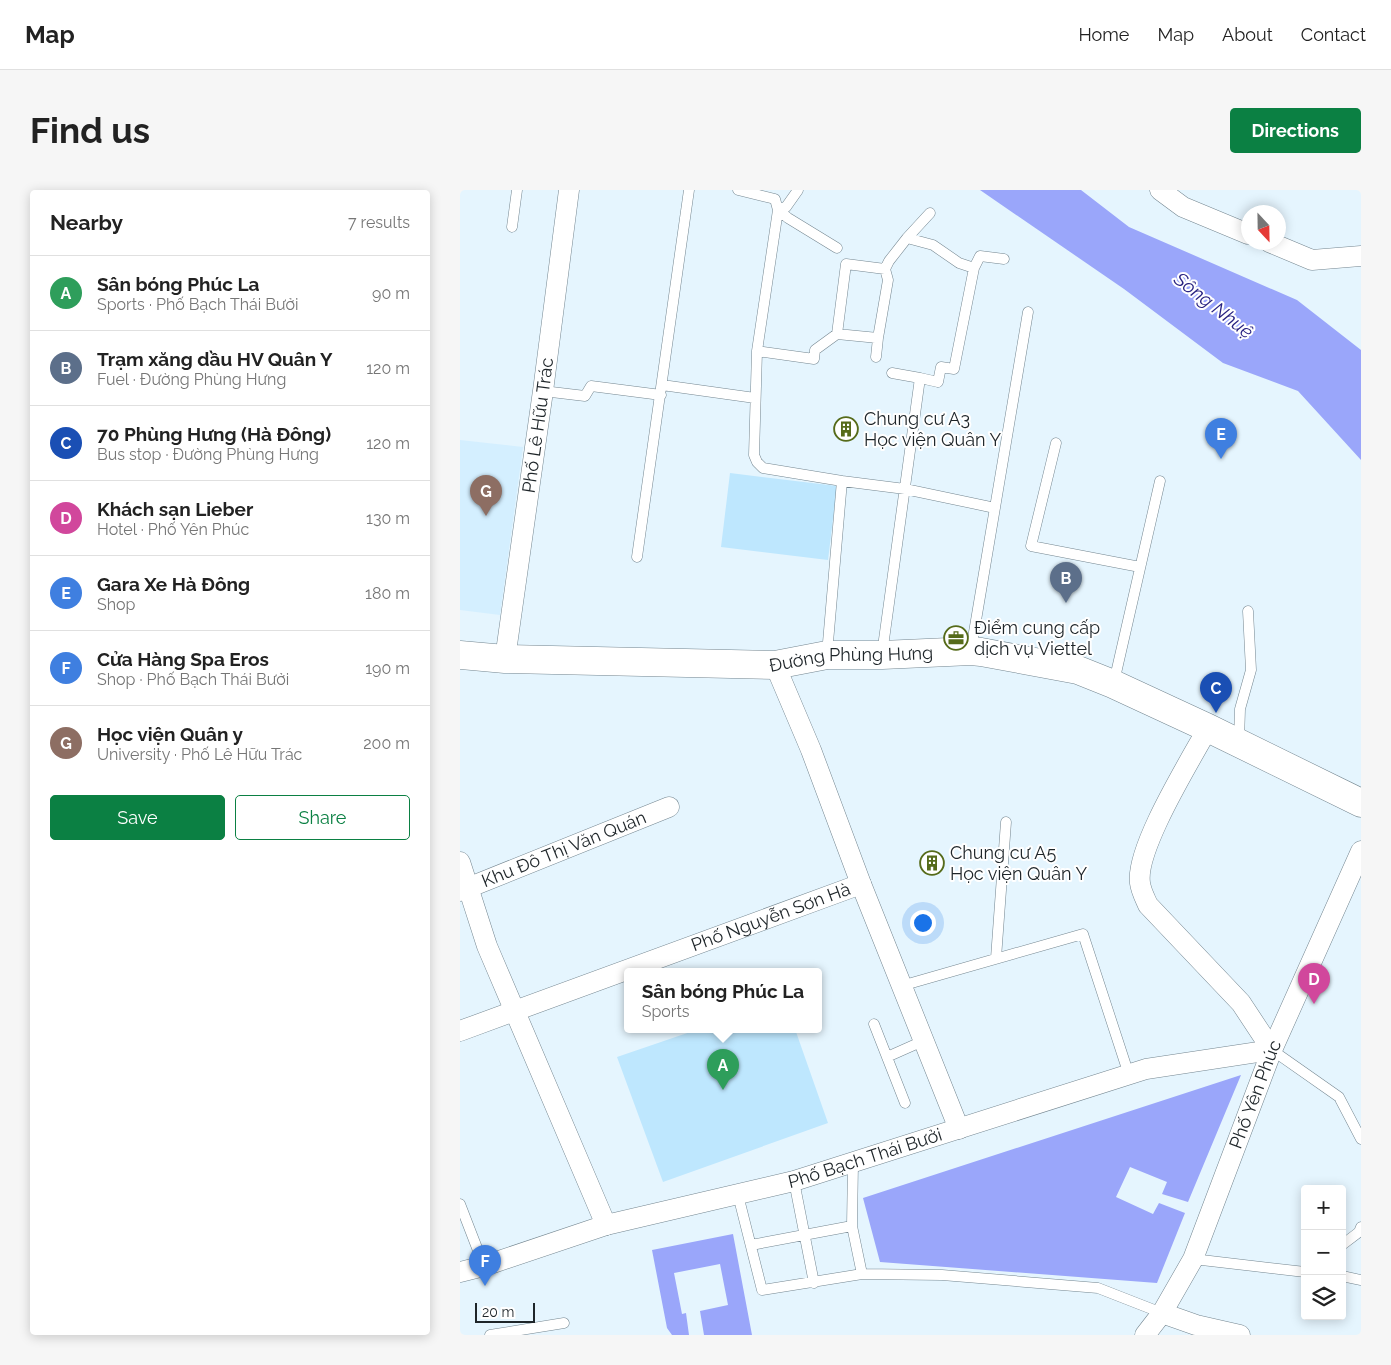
<!DOCTYPE html>
<html lang="en">
<head>
<meta charset="utf-8">
<style>
	body { margin:0; font-family:Raleway,sans-serif; background:#f6f6f6; color:#222 }
	.controls { position:absolute; right:15px; bottom:15px; display:grid; overflow:hidden; border-radius:5px; box-shadow:0 2px 12px #0003 }
	.controls button { width:45px; height:45px; display:grid; place-items:center; padding:0; border:0; border-bottom:1px solid #e0e0e0; background:#fff; color:#222; font:25px sans-serif }
	.compass { position:absolute; left:781px; top:15px; width:45px; height:45px; border-radius:50%; background:#fff; box-shadow:0 2px 12px #0003; rotate:158deg }
	.scale { position:absolute; left:15px; bottom:12px; width:60px; box-sizing:border-box; padding-left:5px; border:2px solid #1e2529; border-top:0; font-size:14px; line-height:18px; white-space:nowrap; color:#1e2529; -webkit-text-stroke:4px #fff; paint-order:stroke }
	.you { position:absolute; left:462px; top:732px; width:18px; height:18px; margin:-12px; border:4px solid #fff; border-radius:50%; background:#1a73e8; box-shadow:0 0 0 8px #1a73e833 }
	.badge { display:grid; place-items:center; width:32px; height:32px; border-radius:50%; background:#0b8043; color:#fff; font-size:16px; font-weight:700 }
	.pin { position:absolute; translate:-50% -41px; filter:drop-shadow(0 1px 2px #0008) }
	.pin::after { content:''; position:absolute; top:26px; width:18px; height:15px; background:inherit; clip-path:polygon(0 0,100% 0,50% 100%) }
	.popup { position:absolute; left:164px; top:778px; width:198px; height:65px; box-sizing:border-box; display:grid; place-content:center; border-radius:5px; background:#fff; filter:drop-shadow(0 1px 4px #0005); font-size:16px; white-space:nowrap; color:#767676 }
	.popup b { font-size:19px; color:#222 }
	.popup::after { content:''; position:absolute; left:50%; top:100%; margin-left:-10px; border:10px solid transparent; border-top-color:#fff }
	.list { margin:0; padding:0; list-style:none }
	h2 { display:flex; justify-content:space-between; align-items:center; height:65px; margin:0; padding:0 20px; font-size:21px }
	h2 small { font-size:16px; font-weight:400; color:#767676 }
	.list li { display:grid; grid-template-columns:32px 1fr auto; gap:15px; align-items:center; box-sizing:border-box; height:75px; padding:0 20px; border-top:1px solid #e0e0e0 }
	.list b { display:block; font-size:19px; white-space:nowrap }
	.list p { margin:0; font-size:16px; white-space:nowrap; color:#767676 }
	.list em { font-size:16px; font-style:normal; color:#767676 }
	.actions { display:flex; gap:10px; padding:15px 20px }
	.actions a { flex:1; padding:11px 0; border:1px solid #0b8043; border-radius:5px; text-align:center; font-size:18px; color:#0b8043 }
	.actions .main { background:#0b8043; color:#fff }
	.icon { flex:none; width:28px; height:28px; fill:none; stroke:currentColor; stroke-width:2; stroke-linecap:round; stroke-linejoin:round }
	.map { position:relative; flex:none; width:901px; height:1145px; overflow:hidden; border-radius:5px }
	header { display:flex; align-items:center; gap:30px; box-sizing:border-box; height:70px; padding:0 25px; background:#fff; border-bottom:1px solid #e0e0e0 }
	header strong { font-size:24px }
	nav { display:flex; gap:28px; margin-inline-start:auto; font-size:18px }
	.intro { display:flex; align-items:center; justify-content:space-between; box-sizing:border-box; height:120px; padding:0 30px }
	h1 { margin:0; font-size:35px }
	.button { padding:12px 22px; border-radius:5px; background:#0b8043; color:#fff; font-size:18px; font-weight:700 }
	main { display:flex; gap:30px; padding:0 30px }
	aside { flex:1; background:#fff; border-radius:5px; box-shadow:0 2px 12px #0003 }
	.map>svg:first-child { display:block }
</style>
</head>
<body>
<header>
<strong>Map</strong>
<nav><a>Home</a><a>Map</a><a>About</a><a>Contact</a></nav>
</header>
<div class="intro"><h1>Find us</h1><a class="button">Directions</a></div>
<main>
<aside>
<h2>Nearby<small>7 results</small></h2>
<ul class="list">
<li><span class="badge" style="background:#2e9e5b">A</span><div><b>Sân bóng Phúc La</b><p>Sports · Phố Bạch Thái Bưởi</p></div><em>90 m</em></li>
<li><span class="badge" style="background:#5c6f8a">B</span><div><b>Trạm xăng dầu HV Quân Y</b><p>Fuel · Đường Phùng Hưng</p></div><em>120 m</em></li>
<li><span class="badge" style="background:#1a4fb4">C</span><div><b>70 Phùng Hưng (Hà Đông)</b><p>Bus stop · Đường Phùng Hưng</p></div><em>120 m</em></li>
<li><span class="badge" style="background:#d1479c">D</span><div><b>Khách sạn Lieber</b><p>Hotel · Phố Yên Phúc</p></div><em>130 m</em></li>
<li><span class="badge" style="background:#3f7fe0">E</span><div><b>Gara Xe Hà Đông</b><p>Shop</p></div><em>180 m</em></li>
<li><span class="badge" style="background:#3f7fe0">F</span><div><b>Cửa Hàng Spa Eros</b><p>Shop · Phố Bạch Thái Bưởi</p></div><em>190 m</em></li>
<li><span class="badge" style="background:#8d6e63">G</span><div><b>Học viện Quân y</b><p>University · Phố Lê Hữu Trác</p></div><em>200 m</em></li>
</ul>
<div class="actions"><a class="main">Save</a><a>Share</a></div>
</aside>
<div class="map">
<svg width="901" height="1145" viewBox="0 0 901 1145">
	<rect width="100%" height="100%" fill="#e5f5fe"/>
	<path fill="#d4efff" d="M0,250l63,7 -23,168 -40,-5z"/>
	<path fill="#bee7fe" d="M270,283l107,13 -9,74 -107,-13z
		M239,839h96l33,94 -165,59 -46,-125z"/>
	<path fill="#9aa6fa" d="M520,0h101l48,37 168,73 64,50v110l-63,-69 -75,-28 -99,-74z
		M781,885l-53,127 -26,-8 5,-12 -37,-15 -14,30 37,17 6,-11 26,10 -28,70 -277,-21 -17,-64z
		M273,1044l19,101h-48l-4,-24 28,-6 -8,-41 -46,9 8,41 4,-1 3,22h-17l-5,-7 -15,-78z"/>
	<g fill="none" stroke-linecap="round" stroke-linejoin="round">
		<g stroke="#748690" stroke-width="11">
			<path id="service" d="M278,0l37,9 3,11 -21,141 -3,104 3,7 6,6 79,13 -15,173
				M318,20l10,8 49,30
				M318,20l8,-3 12,-17
				M52,37l5,-37
				M447,48l23,-25
				M514,78l6,-12 24,3
				M377,144l9,-70 39,5 4,-8 18,-23 26,7 26,18 15,5 -20,101 -13,-2 -3,15 -18,-4
				M418,148l10,-58 -3,-11
				M297,161l57,8 1,-9 22,-16 41,4 -2,19
				M202,195l93,13
				M83,201l42,5 6,-10 70,9
				M596,253l-25,103 109,21
				M382,291l63,8 90,19
				M177,367l52,-367
				M511,460l57,-338
				M422,464l38,-276 -28,-5
				M654,492l46,-201
				M779,550l1,-31 11,-39 -3,-59
				M536,768l10,-136
				M441,796l182,-52 46,141
				M414,834l31,79
				M812,860l67,47 22,42
				M427,867l36,-16
				M393,973l-1,63 10,48
				M334,991l20,102
				M278,1005l24,95 100,-16 80,1 156,13 64,25
				M0,1014l24,62
				M291,1055l101,-19
				M882,1055l17,-13 2,-5
				M733,1069l112,13
				M882,1086l19,4
				M30,1145l74,-12"/>
		</g>
		<g stroke="#748690" stroke-width="21">
			<g id="minor">
				<path d="M700,0l23,17 65,27"/>
				<path d="M809,52l43,18 49,-4"/>
				<path id="s1" d="M45,469l38,-268 26,-201"/>
				<path d="M315,475l36,85 50,134 98,245"/>
				<path d="M0,672l27,84 119,279"/>
				<path id="s2" d="M0,701l209,-84"/>
				<path id="s3" d="M0,841l401,-147"/>
				<path id="s4" d="M0,1082l24,-6 122,-41 188,-44 352,-112 126,-19 -31,-47 -93,-98c-3,-7 -7,-14 -8,-22 -5,-34 50,-122 68,-155"/>
				<path d="M702,1123l34,12 44,10"/>
				<path id="s5" d="M685,1145l17,-22 31,-54 79,-209 89,-199"/>
			</g>
		</g>
		<g stroke="#748690" stroke-width="29">
			<g id="primary">
				<path id="s6" d="M0,465l45,4 270,6 52,-10h55l89,-4 10,1 97,18 35,14 95,44 153,75"/>
			</g>
		</g>
		<use href="#service" stroke="#fff" stroke-width="10"/>
		<use href="#minor" stroke="#fff" stroke-width="20"/>
		<use href="#primary" stroke="#fff" stroke-width="28"/>
	</g>
	<defs>
		<g id="building-ring" transform="scale(1.25)"><circle r="9.5" fill="#fff" stroke="#566b1a" stroke-width="1.5"/><path d="M-4-6H4V6H1V3H-1V6H-4ZM-2.5-4.3h1.7v1.8h-1.7ZM.8-4.3h1.7v1.8H.8ZM-2.5-1h1.7V.8h-1.7ZM.8-1h1.7V.8H.8Z" fill="#566b1a"/></g>
		<g id="office-ring" transform="scale(1.25)"><circle r="9.5" fill="#fff" stroke="#566b1a" stroke-width="1.5"/><path d="M-6-3h4V-5.5h4V-3h4V5H-6ZM-1-4.5V-3h2v-1.5ZM-6 0V1H6V0Z" fill="#566b1a"/></g>
	</defs>
	<g fill-rule="evenodd">
		<use href="#building-ring" x="386" y="239"/>
		<use href="#office-ring" x="496" y="448"/>
		<use href="#building-ring" x="472" y="673"/>
	</g>
	<g text-anchor="middle" stroke-width="4" stroke-linejoin="round" paint-order="stroke">
		<g font-size="18" fill="#1e2529" stroke="#fff" text-anchor="start">
			<text x="404" y="235">Chung cư A3<tspan x="404" dy="21">Học viện Quân Y</tspan></text>
			<text x="514" y="444">Điểm cung cấp<tspan x="514" dy="21">dịch vụ Viettel</tspan></text>
			<text x="490" y="669">Chung cư A5<tspan x="490" dy="21">Học viện Quân Y</tspan></text>
		</g>
		<g font-size="18" fill="#1e2529" stroke="#fff">
			<text dy="6" stroke="none"><textPath href="#s1" startOffset="236">Phố Lê Hữu Trác</textPath></text>
			<text dy="6" stroke="none"><textPath href="#s6" startOffset="392">Đường Phùng Hưng</textPath></text>
			<text dy="6" stroke="none"><textPath href="#s2" startOffset="112">Khu Đô Thị Văn Quán</textPath></text>
			<text dy="6" stroke="none"><textPath href="#s3" startOffset="331">Phố Nguyễn Sơn Hà</textPath></text>
			<text dy="6" stroke="none"><textPath href="#s5" startOffset="266">Phố Yên Phúc</textPath></text>
			<text dy="6" stroke="none"><textPath href="#s4" startOffset="421">Phố Bạch Thái Bưởi</textPath></text>
		</g>
		<g font-size="19" font-style="italic" fill="#292382" stroke="#fff">
			<text transform="translate(754 115) rotate(38)" y="7">Sông Nhuệ</text>
		</g>
	</g>
</svg>
<div class="controls">
<button>+</button>
<button>−</button>
<button><svg class="icon" aria-label="layers" viewBox="0 0 24 24"><path d="M12 4l9 5-9 5-9-5zM3 14l9 5 9-5"/></svg></button>
</div>
<svg class="compass" viewBox="-18 -18 36 36"><path d="M0-13l5 13h-10z" fill="#e53935"/><path d="M0 13l5-13h-10z" fill="#767676"/></svg>
<div class="scale">20 m</div>
<div class="you"></div>
<div class="pin badge" style="left:263px;top:900px;background:#2e9e5b">A</div>
<div class="popup"><b>Sân bóng Phúc La</b>Sports</div>
<div class="pin badge" style="left:606px;top:413px;background:#5c6f8a">B</div>
<div class="pin badge" style="left:756px;top:523px;background:#1a4fb4">C</div>
<div class="pin badge" style="left:854px;top:814px;background:#d1479c">D</div>
<div class="pin badge" style="left:761px;top:269px;background:#3f7fe0">E</div>
<div class="pin badge" style="left:25px;top:1096px;background:#3f7fe0">F</div>
<div class="pin badge" style="left:26px;top:326px;background:#8d6e63">G</div>
</div>
</main>
</body>
</html>
